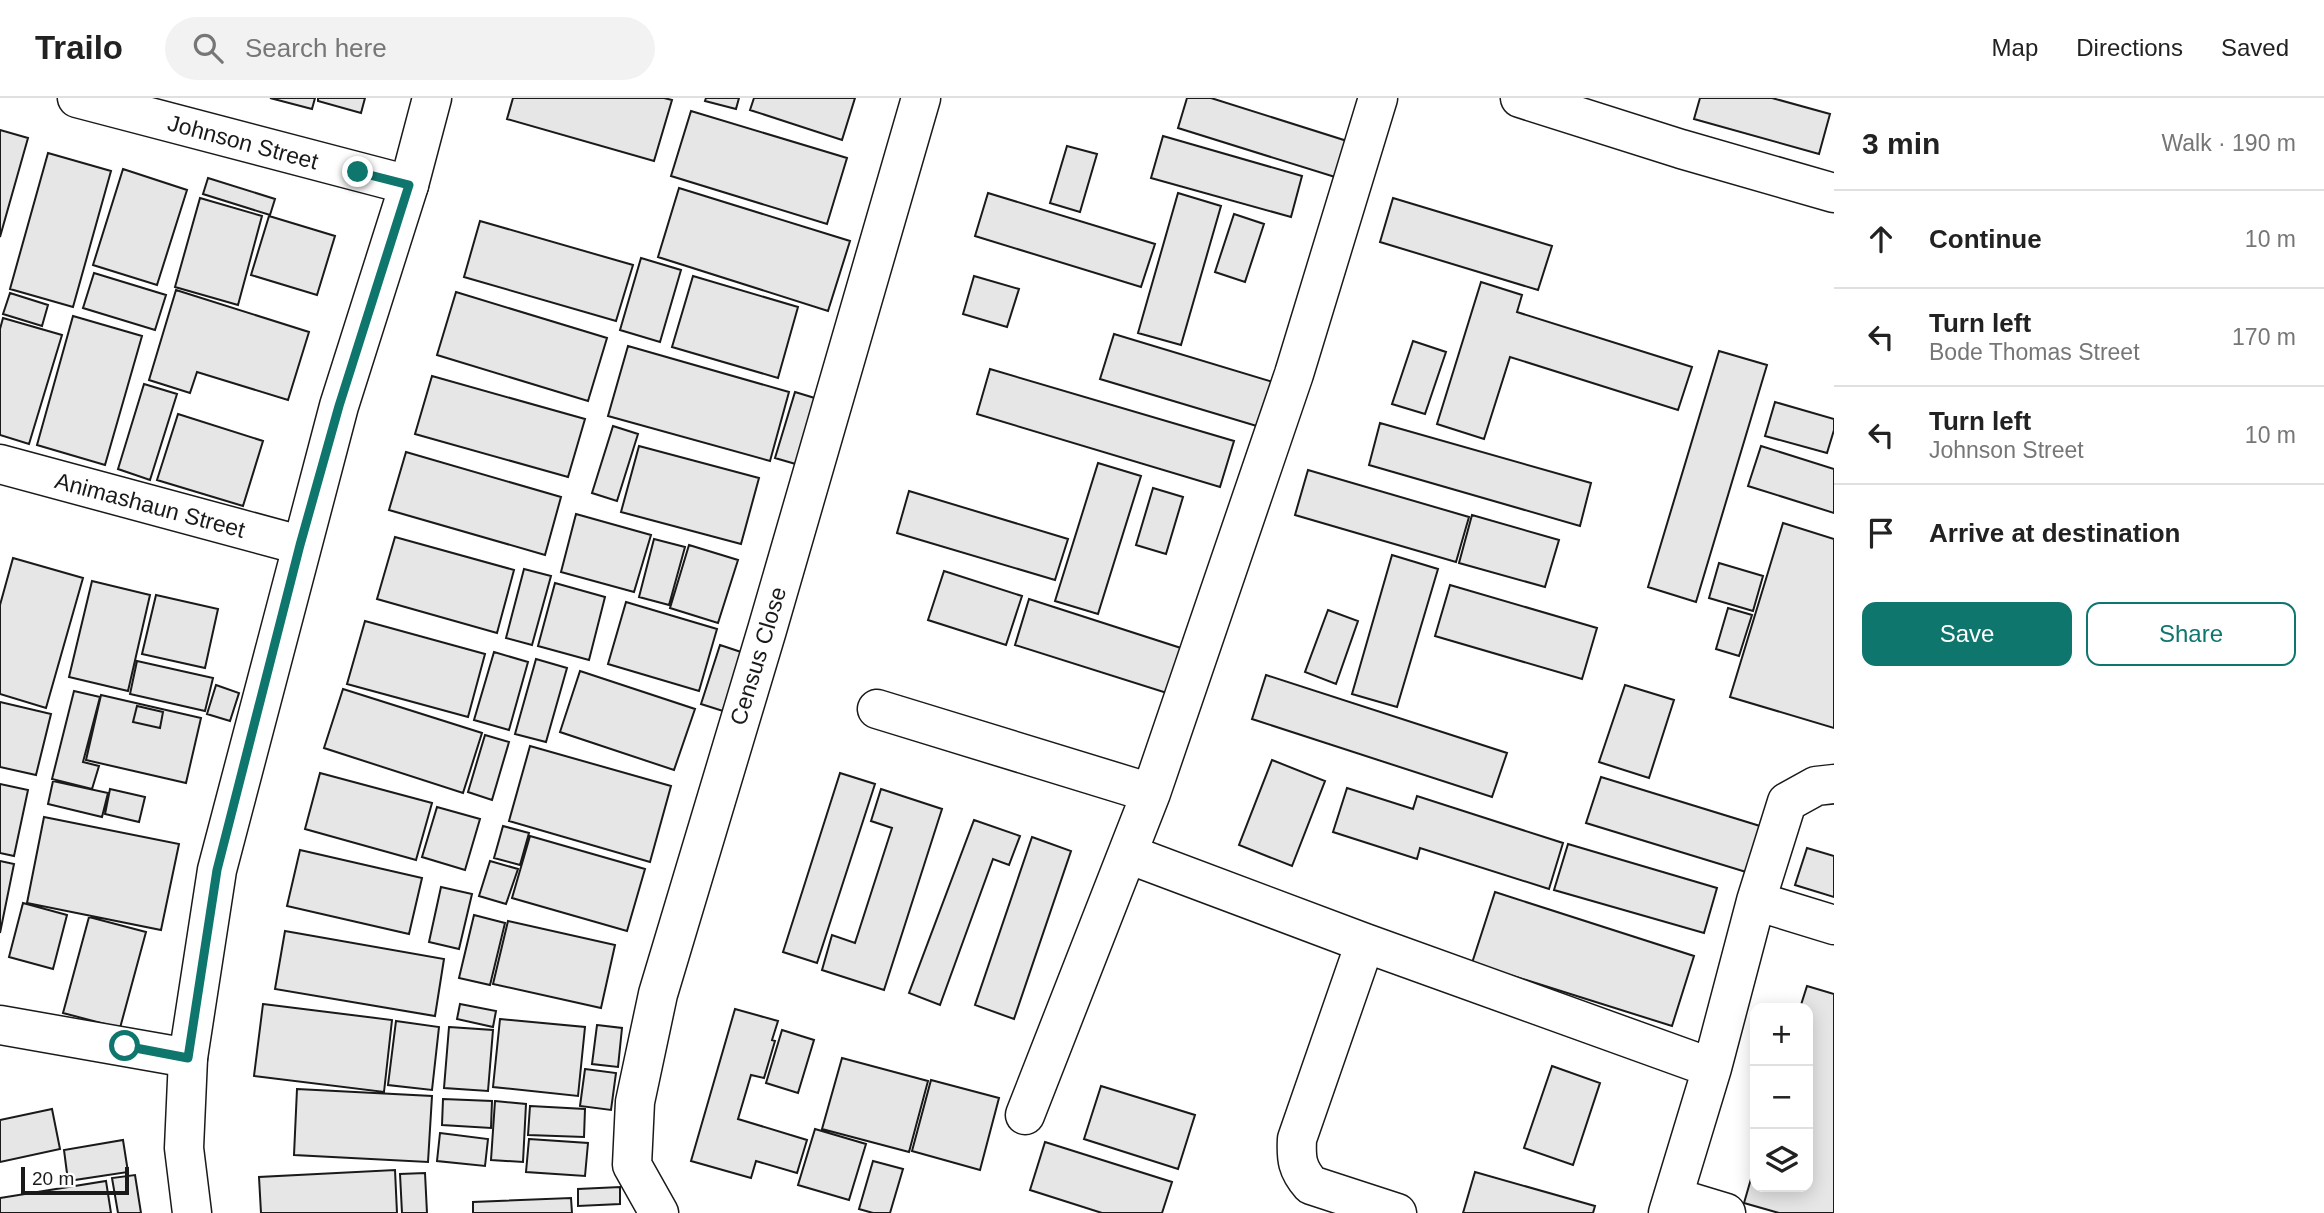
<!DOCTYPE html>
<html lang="en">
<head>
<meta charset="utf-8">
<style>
	body { margin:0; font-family:Arial,sans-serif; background:#f2f2f2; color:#222 }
	.controls { position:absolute; right:21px; bottom:21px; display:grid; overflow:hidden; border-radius:14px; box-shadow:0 4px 18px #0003 }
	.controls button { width:63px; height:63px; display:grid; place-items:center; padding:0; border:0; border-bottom:2px solid #e0e0e0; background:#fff; color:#222; font:35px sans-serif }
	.scale { position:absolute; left:21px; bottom:18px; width:108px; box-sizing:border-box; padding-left:7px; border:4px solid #1a1a1a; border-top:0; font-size:19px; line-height:24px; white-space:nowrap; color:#1a1a1a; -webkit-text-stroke:5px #fff; paint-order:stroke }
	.stop { position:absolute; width:21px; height:21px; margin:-16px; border:5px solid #0f766e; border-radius:50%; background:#fff }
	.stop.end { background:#0f766e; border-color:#fff; box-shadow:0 2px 7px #0008 }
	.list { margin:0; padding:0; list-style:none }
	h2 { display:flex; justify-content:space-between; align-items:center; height:91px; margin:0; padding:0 28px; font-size:30px }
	h2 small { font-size:23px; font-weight:400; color:#767676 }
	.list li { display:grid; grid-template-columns:46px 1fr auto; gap:21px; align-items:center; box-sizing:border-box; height:98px; padding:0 28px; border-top:2px solid #e0e0e0 }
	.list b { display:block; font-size:26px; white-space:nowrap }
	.list p { margin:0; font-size:23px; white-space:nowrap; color:#767676 }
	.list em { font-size:23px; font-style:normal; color:#767676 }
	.actions { display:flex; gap:14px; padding:21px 28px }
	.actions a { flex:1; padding:16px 0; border:2px solid #0f766e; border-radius:14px; text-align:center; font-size:24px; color:#0f766e }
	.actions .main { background:#0f766e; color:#fff }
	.icon { flex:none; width:38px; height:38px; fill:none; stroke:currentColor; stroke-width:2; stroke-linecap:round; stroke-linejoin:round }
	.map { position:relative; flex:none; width:1834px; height:1115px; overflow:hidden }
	header { display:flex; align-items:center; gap:42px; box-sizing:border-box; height:98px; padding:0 35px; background:#fff; border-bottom:2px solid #e0e0e0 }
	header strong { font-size:33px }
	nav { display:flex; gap:38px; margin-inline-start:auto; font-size:24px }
	.search { width:490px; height:63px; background:#f2f2f2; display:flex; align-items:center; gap:18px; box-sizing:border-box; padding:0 24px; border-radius:38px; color:#767676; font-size:26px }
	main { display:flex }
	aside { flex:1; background:#fff }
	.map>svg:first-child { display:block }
</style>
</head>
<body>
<header>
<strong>Trailo</strong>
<div class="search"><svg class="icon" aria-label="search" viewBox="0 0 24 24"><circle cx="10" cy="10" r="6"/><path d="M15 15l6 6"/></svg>Search here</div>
<nav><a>Map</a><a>Directions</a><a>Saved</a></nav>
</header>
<main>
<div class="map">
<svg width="1834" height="1115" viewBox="0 0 1834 1115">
	<rect width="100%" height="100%" fill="#fff"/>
	<path fill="#e6e6e6" stroke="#1a1a1a" stroke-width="2" fill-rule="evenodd" d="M270,0h45l-3,11z
		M318,0h47l-4,15 -43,-12z
		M513,0h151l8,2 -18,61 -147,-42z
		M706,0h33l-3,11 -31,-8z
		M754,0h101l-13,42 -92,-30z
		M1187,0h24l136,43 -12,36 -157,-49z
		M1700,0h72l58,16 -11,40 -125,-35z
		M691,13l156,47 -20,66 -156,-48z
		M0,32l28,8 -28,99z
		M1163,38l139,40 -11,41 -140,-39z
		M1067,48l30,8 -17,58 -30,-9z
		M48,55l63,18 -38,136 -63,-18z
		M123,71l64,21 -30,95 -64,-20z
		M208,80l67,21 -5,16 -67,-21z
		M679,90l171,53 -22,70 -170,-54z
		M988,95l167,51 -14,43 -166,-51z
		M1178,95l43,13 -40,139 -43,-12z
		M200,100l62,18 -24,89 -63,-18z
		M1393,100l159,48 -14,44 -158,-48z
		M1234,116l30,10 -19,58 -30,-10z
		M269,118l66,20 -18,59 -66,-20z
		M480,123l153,44 -17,56 -152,-44z
		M641,160l40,12 -21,72 -40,-12z
		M94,175l72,22 -11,35 -72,-22z
		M693,178l105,31 -20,71 -106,-31z
		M974,178l45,13 -12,38 -44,-13z
		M1481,184l41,13 -5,17 175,55 -14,43 -168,-53 -26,82 -47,-15z
		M176,192l133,42 -21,68 -91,-28 -7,21 -41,-13z
		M456,194l151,46 -19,63 -151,-46z
		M10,195l38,12 -6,21 -39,-12z
		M73,218l69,20 -37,129 -68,-20z
		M3,220l59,17 -33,109 -29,-9v-106z
		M1114,236l159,48 -13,45 -160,-48z
		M1413,243l33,11 -21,62 -33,-10z
		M628,248l161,46 -19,69 -162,-45z
		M1719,253l48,14 -71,237 -48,-15z
		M990,271l244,72 -14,46 -243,-73z
		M432,278l153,43 -17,58 -153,-43z
		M144,286l33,10 -27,86 -32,-11z
		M795,294l23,7 -19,66 -24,-7z
		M1775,304l59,17v11l-7,23 -62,-17z
		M178,316l85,27 -20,65 -86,-26z
		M1380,325l211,60 -11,43 -211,-61z
		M613,328l25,8 -21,67 -25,-8z
		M639,348l120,32 -18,66 -120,-32z
		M1761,348l73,23v44l-86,-27z
		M406,354l155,45 -16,58 -156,-45z
		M1098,365l43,13 -43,138 -43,-13z
		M1308,372l161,47 -13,45 -161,-47z
		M1153,390l30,9 -17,57 -30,-9z
		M909,393l159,48 -13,41 -158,-47z
		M576,416l75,21 -17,57 -73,-20z
		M1472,417l87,25 -14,47 -86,-24z
		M1783,425l51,16v189l-104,-31z
		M395,439l119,33 -17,63 -120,-34z
		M654,441l31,8 -16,58 -30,-8z
		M689,447l49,15 -20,63 -48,-15z
		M1392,457l46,14 -41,138 -45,-13z
		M13,460l70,20 -37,130 -46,-14v-89z
		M1719,465l44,13 -10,35 -44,-13z
		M524,471l27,7 -19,69 -26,-7z
		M944,473l78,25 -16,49 -78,-25z
		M92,483l58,14 -22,96 -59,-14z
		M555,485l50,14 -16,63 -51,-14z
		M1450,487l147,43 -15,51 -147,-43z
		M156,497l62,14 -13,59 -63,-14z
		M1029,501l155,50 -14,45 -155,-49z
		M626,504l91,27 -18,62 -91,-27z
		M1728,510l24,7 -13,41 -23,-7z
		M1328,512l30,11 -22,63 -31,-12z
		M365,523l120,33 -17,63 -121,-33z
		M720,547l21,7 -18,59 -22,-7z
		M494,554l34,10 -19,68 -35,-10z
		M536,561l31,9 -21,74 -31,-8z
		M137,563l76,17 -8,33 -75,-17z
		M580,573l115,38 -21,61 -114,-38z
		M1266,577l241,78 -15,44 -240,-78z
		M216,587l23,8 -9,28 -23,-7z
		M1625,587l49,15 -25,78 -50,-16z
		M343,591l139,44 -19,60 -139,-45z
		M74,593l26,6 -17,65 16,4 -7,23 -40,-10z
		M101,597l100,23 -15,65 -100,-23zM137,608l26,6 -3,16 -27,-6z
		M0,604l51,12 -15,61 -36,-8z
		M137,608l26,6 -3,16 -27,-6z
		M485,637l24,7 -17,58 -24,-8z
		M530,648l141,40 -21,76 -141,-41z
		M1272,662l53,21 -33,85 -53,-21z
		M320,675l112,30 -16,57 -111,-31z
		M840,675l35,11 -58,179 -34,-11z
		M1601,679l159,49 -14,46 -160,-49z
		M53,683l55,12 -6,24 -54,-13z
		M0,686l28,6 -14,66 -14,-3z
		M1347,690l66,21 4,-13 146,47 -14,46 -129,-41 -3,11 -84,-27z
		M110,691l35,8 -6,25 -34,-8z
		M881,691l61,20 -58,181 -62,-20 10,-35 23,8 37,-115 -21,-7z
		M437,709l43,12 -15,51 -43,-13z
		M44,719l135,27 -18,86 -134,-27z
		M974,722l46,16 -11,29 -16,-6 -53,146 -31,-12z
		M503,728l26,7 -9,32 -26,-7z
		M530,738l115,33 -18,62 -115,-33z
		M1032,739l39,14 -57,168 -39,-14z
		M1568,746l149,44 -13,45 -150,-43z
		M1807,750l27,8v41l-39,-12z
		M300,752l122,28 -13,56 -122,-28z
		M0,763l14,3 -14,69z
		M490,763l28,8 -12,35 -27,-8z
		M441,789l31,7 -13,55 -30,-7z
		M1495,794l199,64 -22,70 -200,-63z
		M23,805l44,12 -14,54 -44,-12z
		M474,817l31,8 -15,62 -31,-7z
		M89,819l57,15 -26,96 -57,-15z
		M508,823l107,24 -14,63 -108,-24z
		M285,833l159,28 -9,57 -160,-27z
		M1807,888l27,8v219h-55l-35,-10 11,-38v22h53v-179h-8z
		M263,906l129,16 -8,72 -130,-16z
		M460,906l36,7 -3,16 -36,-8z
		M735,911l43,12 -6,19 3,1 -11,37 -13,-3 -13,44 69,21 -10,33 -41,-12 -5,17 -60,-17z
		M500,921l85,8 -7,69 -85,-9z
		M396,923l43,6 -7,63 -44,-5z
		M597,927l25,3 -4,39 -26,-3z
		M449,929l44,3 -5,61 -44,-3z
		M782,932l32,10 -16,53 -32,-10z
		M842,960l86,23 -19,71 -87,-23z
		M1552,968l48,17 -27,82 -49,-17z
		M585,971l31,4 -5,37 -31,-4z
		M931,982l68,18 -19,72 -68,-19z
		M1101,988l94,29 -17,54 -94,-30z
		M297,991l135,7 -4,66 -134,-7z
		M443,1001l49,2 -1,27 -49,-3z
		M495,1003l31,3 -3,58 -32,-2z
		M530,1008l55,3 -1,28 -56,-2z
		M52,1011l8,40 -60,13v-42z
		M815,1031l51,15 -17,56 -51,-15z
		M440,1035l48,6 -3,27 -48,-5z
		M529,1041l59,4 -3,33 -59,-4z
		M123,1042l5,32 -60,9 -4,-31z
		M1045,1044l127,40 -10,31h-60l-72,-23z
		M873,1063l30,8 -13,44h-17l-14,-4z
		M395,1072l2,43h-136l-2,-36z
		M1475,1074l120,34 -2,7h-130z
		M425,1075l2,40h-25l-2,-39z
		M135,1077l6,38h-23l-6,-35z
		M106,1083l5,32h-111v-15z
		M620,1089v17l-42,2v-17z
		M571,1100l1,15h-99v-11z"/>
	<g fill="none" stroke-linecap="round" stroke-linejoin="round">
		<g stroke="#1a1a1a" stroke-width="41">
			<path id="minor" d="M77,0l332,87
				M0,366l300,81
				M877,611l274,84
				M1128,756l237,89 347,125
				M1756,803l78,24
				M1365,845l-68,196c-1,20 0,30 14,46l86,28
				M0,927l188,33
				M1025,1017l126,-322 143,-419 84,-276
				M1673,1099l53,16
				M659,1115l-27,-48 3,-63 23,-108 109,-364 154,-532
				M1668,1115l44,-145 44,-167 31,-99 29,-16 18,-2"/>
		</g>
		<g stroke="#1a1a1a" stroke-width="41">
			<path id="major" d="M1520,0l161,51 153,44
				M192,1115l-8,-65 4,-90 29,-188 122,-464 70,-221 23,-87"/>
		</g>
		<use href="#minor" stroke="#fff" stroke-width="38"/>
		<use href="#major" stroke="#fff" stroke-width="38"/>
	</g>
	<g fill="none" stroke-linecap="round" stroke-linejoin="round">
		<path stroke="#0f766e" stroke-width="9" d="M125,948l63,12 29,-188 83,-325 39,-139 70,-221 -51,-13"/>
	</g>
	<g text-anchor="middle" stroke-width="5" stroke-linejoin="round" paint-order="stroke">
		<g font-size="23" fill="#1a1a1a" stroke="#fff">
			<text transform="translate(243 44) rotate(15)" y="8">Johnson Street</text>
			<text transform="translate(150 407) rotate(15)" y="8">Animashaun Street</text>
			<text transform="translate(758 558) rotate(-73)" y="8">Census Close</text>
		</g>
	</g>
</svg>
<div class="controls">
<button>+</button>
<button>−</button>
<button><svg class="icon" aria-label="layers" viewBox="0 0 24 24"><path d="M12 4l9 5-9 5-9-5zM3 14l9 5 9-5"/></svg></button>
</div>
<div class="scale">20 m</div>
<div class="stop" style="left:125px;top:948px"></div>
<div class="stop end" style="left:358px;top:74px"></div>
</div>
<aside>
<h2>3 min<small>Walk · 190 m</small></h2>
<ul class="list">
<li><svg class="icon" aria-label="ahead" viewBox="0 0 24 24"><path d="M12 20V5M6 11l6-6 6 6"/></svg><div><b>Continue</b></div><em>10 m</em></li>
<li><svg class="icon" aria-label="left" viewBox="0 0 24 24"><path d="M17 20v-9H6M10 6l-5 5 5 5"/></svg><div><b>Turn left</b><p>Bode Thomas Street</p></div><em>170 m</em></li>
<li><svg class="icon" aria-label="left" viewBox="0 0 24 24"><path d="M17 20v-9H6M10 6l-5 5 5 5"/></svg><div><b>Turn left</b><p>Johnson Street</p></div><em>10 m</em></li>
<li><svg class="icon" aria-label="arrive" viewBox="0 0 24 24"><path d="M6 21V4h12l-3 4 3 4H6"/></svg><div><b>Arrive at destination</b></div></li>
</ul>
<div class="actions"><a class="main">Save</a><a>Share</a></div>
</aside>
</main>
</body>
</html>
